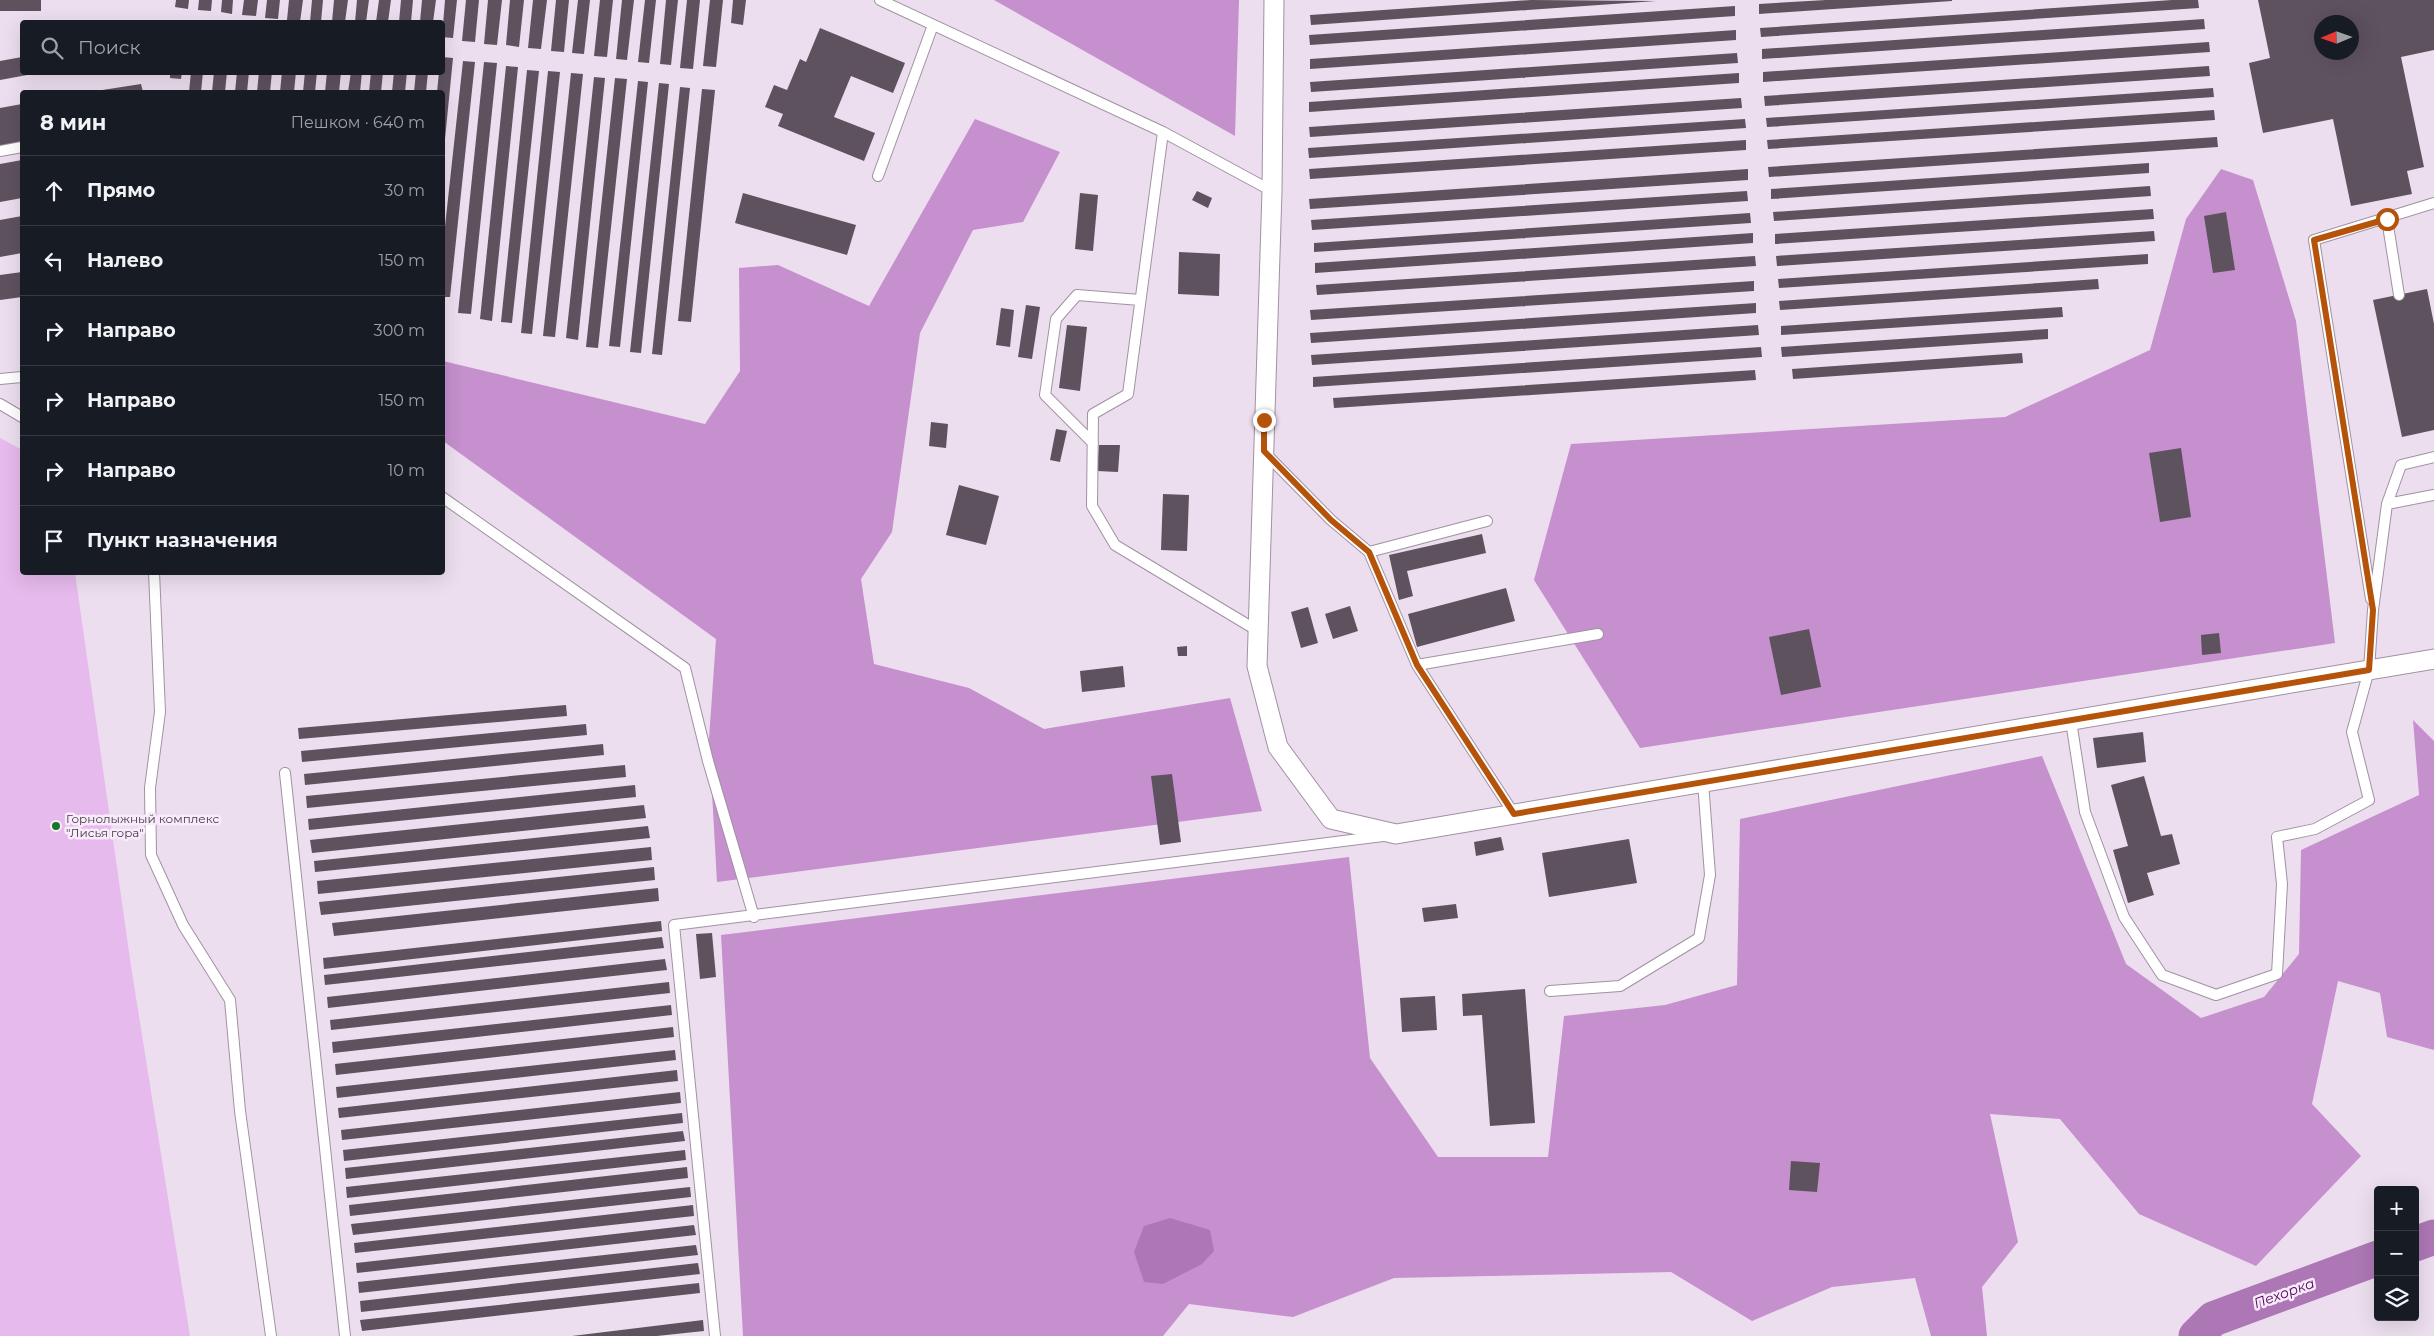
<!DOCTYPE html>
<html lang="ru">
<head>
<meta charset="utf-8">
<style>
	body { margin:0; font-family:Montserrat,sans-serif; background:#20242c; color:#f1f3f6 }
	.controls { position:absolute; right:15px; bottom:15px; display:grid; overflow:hidden; border-radius:5px; box-shadow:0 5px 20px #0002 }
	.controls button { width:45px; height:45px; display:grid; place-items:center; padding:0; border:0; border-bottom:1px solid #363941; background:#171b24; color:#f1f3f6; font:25px sans-serif }
	.compass { position:absolute; left:2314px; top:15px; width:45px; height:45px; border-radius:50%; background:#171b24; box-shadow:0 5px 20px #0002; rotate:268deg }
	.stop { position:absolute; width:15px; height:15px; margin:-11px; border:4px solid #b45309; border-radius:50%; background:#fff }
	.stop.end { background:#b45309; border-color:#fff; box-shadow:0 1px 5px #0008 }
	.list { margin:0; padding:0; list-style:none }
	h2 { display:flex; justify-content:space-between; align-items:center; height:65px; margin:0; padding:0 20px; font-size:21px }
	h2 small { font-size:16px; font-weight:400; color:#9ea1a6 }
	.list li { display:grid; grid-template-columns:32px 1fr auto; gap:15px; align-items:center; box-sizing:border-box; height:70px; padding:0 20px; border-top:1px solid #363941 }
	.list b { display:block; font-size:19px; white-space:nowrap }
	.list em { font-size:16px; font-style:normal; color:#9ea1a6 }
	.icon { flex:none; width:28px; height:28px; fill:none; stroke:currentColor; stroke-width:2; stroke-linecap:round; stroke-linejoin:round }
	.map { position:relative; flex:none; width:2434px; height:1336px; overflow:hidden }
	.search { position:absolute; background:#171b24; box-shadow:0 5px 20px #0002; left:20px; top:20px; width:425px; height:55px; display:flex; align-items:center; gap:12px; box-sizing:border-box; padding:0 18px; border-radius:5px; color:#9ea1a6; font-size:19px }
	.panel { position:absolute; background:#171b24; box-shadow:0 5px 20px #0002; left:20px; top:90px; width:425px; height:485px; border-radius:5px }
	.map>svg:first-child { display:block }
</style>
</head>
<body>
<div class="map">
<svg width="2434" height="1336" viewBox="0 0 2434 1336">
	<rect width="100%" height="100%" fill="#ecdeee"/>
	<path fill="#e6baec" d="M0,438l22,12v122l53,1 56,393 59,370h-190z"/>
	<path fill="#c68fce" d="M994,0h245l-4,136z
		M975,119l85,33 -37,70 -50,8 -53,103 -28,199 -31,47 13,85 95,24 75,41 186,-31 32,113 -545,71 -8,-143 7,-100 -273,-198v-80l262,63 35,-53 -1,-103 39,-3 91,41z
		M2221,169l32,11 43,141 39,322 -695,105 -106,-168 37,-136 434,-27 145,-67 36,-131z
		M2413,720l21,21v309l-47,-13 -7,-44 -42,-12 -26,123 49,52 -105,110 -117,-52 -79,-95 -70,-5 28,128 -36,45 5,49h-56l-16,-58 -83,9 -80,34 -81,-49 -277,6 -101,39 -104,-13 -26,32h-420l-22,-401 628,-78 21,201 68,99h110l16,-141 101,-11 72,-20 3,-166 302,-63 84,208 75,54 63,-21 35,-43 2,-104 118,-55z"/>
	<path fill="#ad77b5" d="M1170,1218l40,12 4,21 -12,13 -39,20 -19,-2 -10,-30 10,-26z"/>
	<g fill="none" stroke-linecap="round" stroke-linejoin="round">
		<path stroke="#ad77b5" stroke-width="35" d="M2415,1244l19,-7
			M2196,1336l17,-17 165,-61"/>
	</g>
	<path fill="#5e525f" fill-rule="evenodd" d="M0,0h41v11h-41z
		M176,0h13l-1,9 -13,-2z
		M199,0h13l-1,11 -13,-1z
		M222,0h11l-1,14 -11,-2z
		M244,0h14l-2,16 -14,-1z
		M267,0h13l-2,19 -13,-1z
		M289,0h14l-3,22 -13,-2z
		M312,0h11l-2,22h-11z
		M334,0h14l-3,22h-13z
		M357,0h12l-3,22h-11z
		M379,0h12l-3,22h-12z
		M401,0h12l-2,22h-12z
		M422,0h14l-3,22h-13z
		M445,0h12l-4,38 -11,-1z
		M466,0h13l-4,42 -13,-1z
		M488,0h14l-5,45 -13,-1z
		M510,0h14l-5,47 -13,-2z
		M533,0h14l-6,49 -13,-1z
		M556,0h13l-5,52 -13,-1z
		M578,0h12l-6,54 -12,-1z
		M600,0h13l-6,57 -13,-1z
		M622,0h12l-7,60 -11,-1z
		M645,0h11l-7,63 -11,-1z
		M666,0h12l-7,65 -11,-1z
		M687,0h13l-7,69 -13,-1z
		M710,0h13l-7,67 -13,-1z
		M733,0h13l-3,25 -12,-2z
		M1531,0l125,1 -345,24 -1,-10z
		M1826,0h126v1l-193,13v-10z
		M2172,0h26l1,8 -438,29 -1,-9z
		M2258,0h176v50l-33,7 23,110 -17,4 5,23 -61,12 -18,-87 -70,14 -14,-70 21,-5zM2322,22h30v30h-30z
		M1735,6v10l-425,29 -1,-10z
		M2204,19l1,10 -443,30v-10z
		M820,28l85,35 -12,30 -42,-17 -17,41 41,16 -11,28 -86,-35 5,-12 -18,-7 9,-22 13,5 13,-31 6,3z
		M1736,30v10l-426,29v-10z
		M2209,42l1,10 -447,30v-10z
		M1737,53l1,10 -427,29 -1,-10z
		M22,57v15l16,1 -38,7v-19z
		M442,57l11,1 -9,91 -2,-57h-5l2,-20h3z
		M463,61l12,1 -25,235h-8v-43z
		M484,62l13,1 -26,251 -13,-1z
		M506,66l12,1 -26,254 -12,-2z
		M2209,66l1,10 -445,30 -1,-10z
		M527,70l12,1 -27,252 -11,-1z
		M548,71l12,1 -28,262 -11,-1z
		M170,72h12l-1,7 -11,-1z
		M191,72h12l-2,20h-12z
		M214,72h13l-2,20h-13z
		M237,72h12l-2,20h-12z
		M259,72h13l-2,20h-13z
		M282,72h14l-2,20h-14z
		M305,72h12l-2,20h-12z
		M327,72h14l-2,20h-14z
		M351,72h11l-2,20h-12z
		M371,72h12l-2,20h-12z
		M394,72h13l-2,20h-13z
		M416,72h12l-2,20h-12z
		M571,73l12,1 -28,263 -12,-1z
		M1739,73v10l-430,29v-10z
		M594,77l11,1 -27,262 -12,-2z
		M615,78l12,1 -29,269 -12,-1z
		M638,81l10,1 -28,265 -11,-1z
		M659,83l10,1 -28,269 -11,-1z
		M141,84l2,8h-47v-1z
		M680,87l10,1 -28,267 -10,-1z
		M2213,88l1,9 -447,30 -1,-9z
		M702,89l13,1 -24,232 -13,-1z
		M1741,98l1,10 -432,29 -1,-10z
		M22,104v38l-22,4v-38z
		M2214,110l1,10 -447,29 -1,-9z
		M1745,119l1,9 -437,30 -1,-10z
		M2217,137l1,10 -449,30 -1,-10z
		M1746,140v10l-436,29 -1,-10z
		M22,160v38l-22,4v-38z
		M2149,163v10l-378,26v-10z
		M1748,169v11l-438,29 -1,-10z
		M2150,186l1,10 -377,25 -1,-9z
		M1197,191l15,7 -4,10 -16,-8z
		M1747,191l1,10 -436,29 -1,-10z
		M743,193l113,32 -9,30 -112,-32z
		M1080,193l18,2 -5,56 -18,-2z
		M2153,209l1,10 -379,25v-10z
		M2226,212l9,58 -22,3 -9,-57z
		M1750,213l1,10 -437,29v-9z
		M22,216v37l-22,4v-37z
		M2154,231l1,10 -378,25 -1,-10z
		M1753,233v10l-438,30v-10z
		M1179,252l41,2 -1,42 -41,-2z
		M2148,254v10l-369,24 -1,-9z
		M1755,256l1,10 -439,29 -1,-10z
		M22,272v25l-22,3v-25z
		M2098,279l1,10 -319,21 -1,-9z
		M1754,281v10l-443,29 -1,-10z
		M2427,289l7,35v106l-32,7 -29,-137z
		M1756,303v10l-445,30 -1,-10z
		M1026,305l14,2 -8,52 -14,-2z
		M2062,307l1,10 -282,18v-9z
		M1001,308l13,2 -4,37 -14,-2z
		M1067,325l20,2 -7,64 -21,-3z
		M1758,325l1,10 -447,30 -1,-10z
		M2048,329v10l-266,18 -1,-10z
		M1761,347l1,10 -449,30v-10z
		M2022,353l1,10 -230,16 -1,-10z
		M1755,370l1,10 -422,28 -1,-10z
		M931,422l17,2 -2,24 -17,-2z
		M1056,429l11,2 -7,31 -10,-2z
		M1099,445h21l-2,27 -21,-1z
		M2181,448l10,69 -31,5 -11,-69z
		M959,485l40,11 -13,49 -40,-10z
		M1163,494l26,1 -2,56 -26,-1z
		M1482,534l4,19 -79,18 6,25 -14,4 -10,-45z
		M1506,588l9,33 -98,26 -9,-33z
		M1350,606l8,25 -25,8 -8,-25z
		M1308,607l10,36 -17,5 -10,-36z
		M1809,629l12,58 -40,8 -12,-58z
		M2219,633l2,20 -19,2 -1,-20z
		M1187,646v10h-9l-1,-9z
		M1123,666l2,21 -43,5 -2,-21z
		M566,705l1,11 -268,23 -1,-11z
		M586,724l1,11 -285,27 -1,-11z
		M2143,732l3,30 -49,6 -4,-30z
		M603,744l1,11 -299,30 -1,-11z
		M625,765l1,12 -319,31 -1,-12z
		M1172,774l9,68 -21,3 -9,-69z
		M2144,776l17,60 11,-2 8,30 -33,9 7,22 -26,8 -15,-53 15,-4 -17,-61z
		M635,785l1,12 -327,33 -1,-11z
		M644,805l2,13 -334,35 -2,-13z
		M648,826l2,12 -335,34 -1,-11z
		M1501,837l3,13 -28,6 -2,-14z
		M1629,839l8,44 -88,14 -7,-44z
		M651,847l1,13 -334,34 -1,-13z
		M654,867l1,13 -334,35 -2,-13z
		M658,888l1,13 -325,35 -2,-13z
		M1456,904l2,14 -34,4 -2,-14z
		M661,921l1,10 -338,38 -1,-11z
		M712,933l4,44 -16,2 -4,-45z
		M662,937l2,11 -339,37 -1,-10z
		M665,959l2,11 -339,38 -1,-11z
		M669,982l1,11 -339,37 -1,-10z
		M1525,989l10,134 -45,3 -8,-111 -19,1 -1,-22z
		M1435,996l2,34 -35,2 -2,-34z
		M671,1005l1,10 -339,38 -1,-11z
		M673,1027l1,10 -338,38 -1,-11z
		M675,1050l1,10 -339,38 -1,-11z
		M677,1070l1,11 -339,37 -1,-10z
		M680,1092l1,11 -339,37 -1,-10z
		M682,1113l1,10 -339,38 -1,-11z
		M683,1131l2,10 -339,38 -1,-11z
		M685,1150l1,10 -339,38 -1,-11z
		M1791,1161l29,2 -3,29 -28,-2z
		M687,1167l1,11 -338,38 -1,-11z
		M690,1187l1,10 -338,38 -2,-11z
		M693,1205l1,11 -339,37 -1,-10z
		M694,1225l2,10 -339,38 -1,-10z
		M696,1245l2,10 -339,38 -1,-11z
		M698,1263l2,11 -339,38 -1,-11z
		M699,1283l1,10 -338,38 -2,-11z
		M703,1320l1,11 -47,5h-85z"/>
	<g fill="none" stroke-linecap="round" stroke-linejoin="round">
		<g stroke="#9f92a1" stroke-width="12">
			<path id="service" d="M880,0l283,132 109,59
				M1163,132l-35,262 -35,20 -1,92 23,39 143,86
				M0,151l22,-4
				M878,176l55,-151
				M2387,219l12,76
				M0,379l22,-2
				M0,404l22,13
				M1093,443l-48,-48 11,-76 21,-24 63,5
				M1264,452l67,68 38,32 118,-31
				M442,497l243,171 23,93 46,156
				M2387,504l47,-9
				M1369,552l48,113 97,149
				M154,572l6,140 -10,76 1,67 32,70 47,75 10,111 31,225
				M2371,599l-57,-359 120,-37
				M1417,665l181,-31
				M2071,721l14,91 39,105 38,58 54,20 61,-21 5,-90 -5,-47 38,-8 54,-29 -17,-68 17,-62 4,-60 14,-106 14,-39 33,-8
				M285,773l60,563
				M1550,991l70,-5 79,-48 11,-63 -7,-93
				M715,1336l-41,-411 709,-89"/>
		</g>
		<g stroke="#9f92a1" stroke-width="21">
			<path id="minor" d="M1274,0l-2,191 -15,475 21,81 53,72 65,15 1038,-175"/>
		</g>
		<use href="#service" stroke="#fff" stroke-width="10"/>
		<use href="#minor" stroke="#fff" stroke-width="19"/>
	</g>
	<g fill="none" stroke-linecap="round" stroke-linejoin="round">
		<path stroke="#b45309" stroke-width="6" d="M1264,420v31l67,69 38,32 48,113 97,149 855,-144 4,-60 -59,-370 73,-21"/>
	</g>
	<circle fill="#157627" stroke="#f9ebfb" stroke-width="2" cx="56" cy="826" r="5"/>
	<g text-anchor="middle" stroke-width="5" stroke-linejoin="round" paint-order="stroke">
		<g font-size="12" fill="#403b41" stroke="#f9ebfb" text-anchor="start">
			<text x="66" y="823">Горнолыжный комплекс<tspan x="66" dy="14">"Лисья гора"</tspan></text>
		</g>
		<g font-size="14" font-style="italic" fill="#4f0859" stroke="#f9ebfb">
			<text transform="translate(2284 1293) rotate(-20)" y="5">Пехорка</text>
		</g>
	</g>
</svg>
<div class="controls">
<button>+</button>
<button>−</button>
<button><svg class="icon" aria-label="layers" viewBox="0 0 24 24"><path d="M12 4l9 5-9 5-9-5zM3 14l9 5 9-5"/></svg></button>
</div>
<svg class="compass" viewBox="-18 -18 36 36"><path d="M0-13l5 13h-10z" fill="#e53935"/><path d="M0 13l5-13h-10z" fill="#9ea1a6"/></svg>
<div class="stop" style="left:2387px;top:219px"></div>
<div class="stop end" style="left:1264px;top:420px"></div>
<div class="search"><svg class="icon" aria-label="search" viewBox="0 0 24 24"><circle cx="10" cy="10" r="6"/><path d="M15 15l6 6"/></svg>Поиск</div>
<section class="panel">
<h2>8 мин<small>Пешком · 640 m</small></h2>
<ul class="list">
<li><svg class="icon" aria-label="ahead" viewBox="0 0 24 24"><path d="M12 20V5M6 11l6-6 6 6"/></svg><div><b>Прямо</b></div><em>30 m</em></li>
<li><svg class="icon" aria-label="left" viewBox="0 0 24 24"><path d="M17 20v-9H6M10 6l-5 5 5 5"/></svg><div><b>Налево</b></div><em>150 m</em></li>
<li><svg class="icon" aria-label="right" viewBox="0 0 24 24"><path d="M7 20v-9h11M14 6l5 5-5 5"/></svg><div><b>Направо</b></div><em>300 m</em></li>
<li><svg class="icon" aria-label="right" viewBox="0 0 24 24"><path d="M7 20v-9h11M14 6l5 5-5 5"/></svg><div><b>Направо</b></div><em>150 m</em></li>
<li><svg class="icon" aria-label="right" viewBox="0 0 24 24"><path d="M7 20v-9h11M14 6l5 5-5 5"/></svg><div><b>Направо</b></div><em>10 m</em></li>
<li><svg class="icon" aria-label="arrive" viewBox="0 0 24 24"><path d="M6 21V4h12l-3 4 3 4H6"/></svg><div><b>Пункт назначения</b></div></li>
</ul>
</section>
</div>
</body>
</html>
